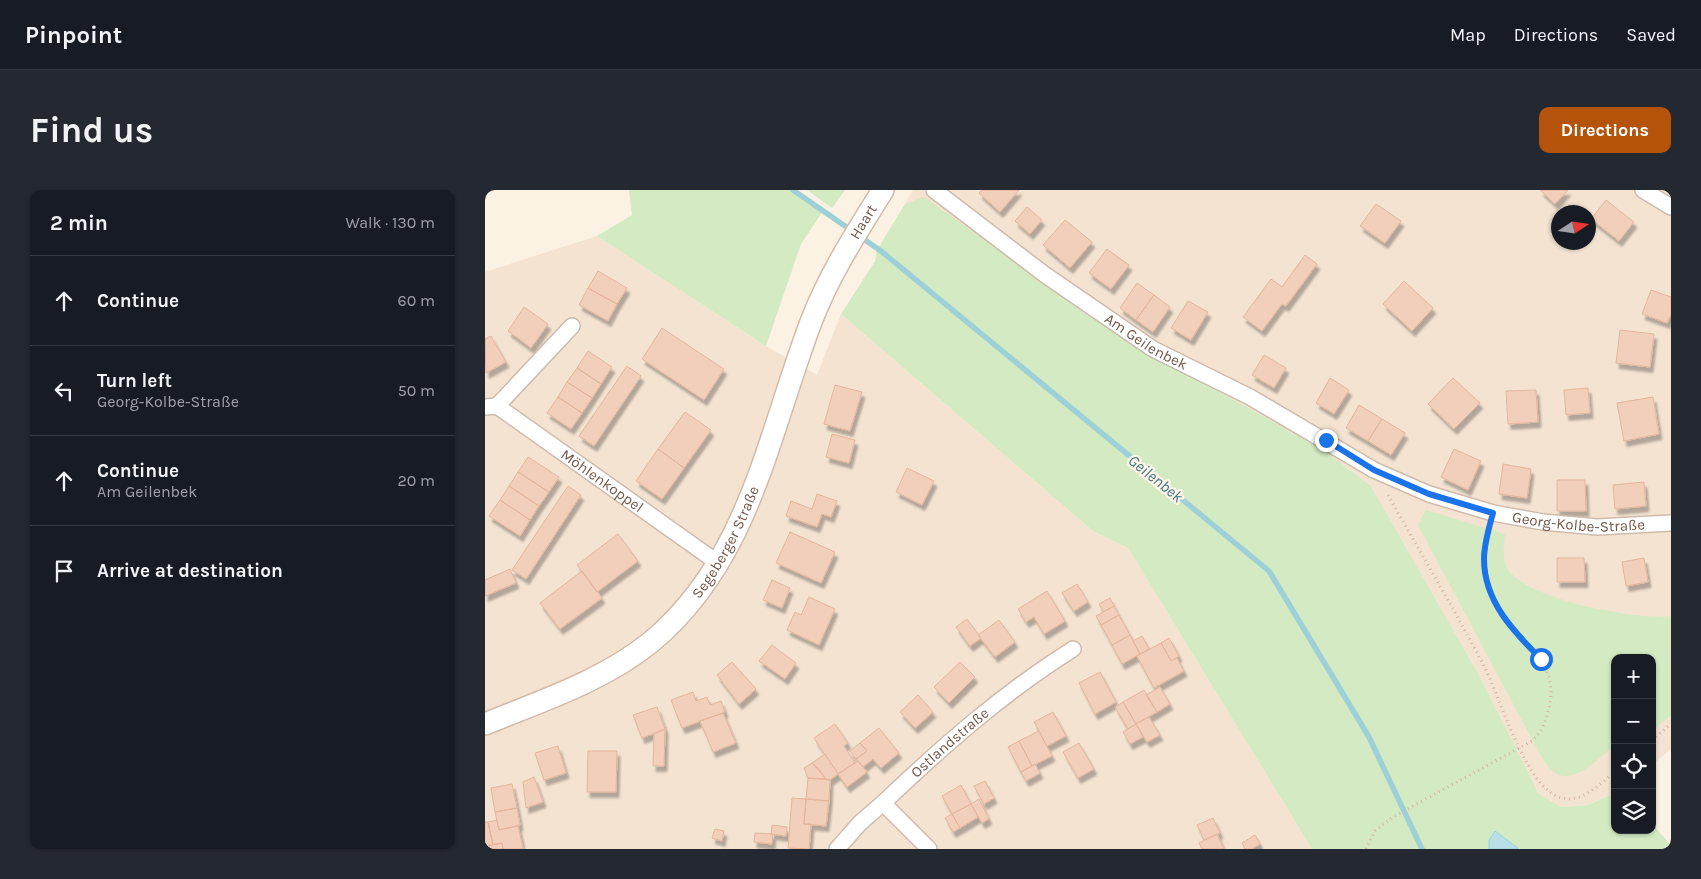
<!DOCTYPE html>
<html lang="en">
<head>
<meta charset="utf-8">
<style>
	body { margin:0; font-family:Karla,sans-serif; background:#242831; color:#f1f3f6 }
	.controls { position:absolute; right:15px; bottom:15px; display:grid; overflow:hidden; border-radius:10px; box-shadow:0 1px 4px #0004 }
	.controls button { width:45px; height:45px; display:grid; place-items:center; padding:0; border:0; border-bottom:1px solid #363941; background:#171b24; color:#f1f3f6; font:25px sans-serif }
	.compass { position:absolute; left:1066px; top:15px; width:45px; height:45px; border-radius:50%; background:#171b24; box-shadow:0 1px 4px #0004; rotate:78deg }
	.stop { position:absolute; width:15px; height:15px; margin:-11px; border:4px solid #1a73e8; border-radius:50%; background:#fff }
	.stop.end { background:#1a73e8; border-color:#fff; box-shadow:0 1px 5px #0008 }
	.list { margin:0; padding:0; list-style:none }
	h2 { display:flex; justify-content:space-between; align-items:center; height:65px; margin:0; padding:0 20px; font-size:21px }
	h2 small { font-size:16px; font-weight:400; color:#9ea1a6 }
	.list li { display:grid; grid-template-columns:32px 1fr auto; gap:15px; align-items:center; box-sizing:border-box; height:90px; padding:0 20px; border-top:1px solid #363941 }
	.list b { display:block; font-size:19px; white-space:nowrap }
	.list p { margin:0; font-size:16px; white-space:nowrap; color:#9ea1a6 }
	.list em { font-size:16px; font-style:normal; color:#9ea1a6 }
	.icon { flex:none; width:28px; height:28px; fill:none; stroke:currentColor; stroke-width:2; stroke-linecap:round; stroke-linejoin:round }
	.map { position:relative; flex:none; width:1186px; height:659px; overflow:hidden; border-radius:10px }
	header { display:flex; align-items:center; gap:30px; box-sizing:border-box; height:70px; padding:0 25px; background:#171b24; border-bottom:1px solid #363941 }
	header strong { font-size:24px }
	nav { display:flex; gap:28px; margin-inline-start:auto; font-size:18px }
	.intro { display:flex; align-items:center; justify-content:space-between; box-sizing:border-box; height:120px; padding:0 30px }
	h1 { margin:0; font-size:35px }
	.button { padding:12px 22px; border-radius:10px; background:#b45309; color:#fff; font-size:18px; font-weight:700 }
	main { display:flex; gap:30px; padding:0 30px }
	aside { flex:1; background:#171b24; border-radius:10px; box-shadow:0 1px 4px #0004 }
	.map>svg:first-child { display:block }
</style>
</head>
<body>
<header>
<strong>Pinpoint</strong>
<nav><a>Map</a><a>Directions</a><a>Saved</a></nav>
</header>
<div class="intro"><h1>Find us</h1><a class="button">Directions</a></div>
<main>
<aside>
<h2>2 min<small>Walk · 130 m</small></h2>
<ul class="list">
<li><svg class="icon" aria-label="ahead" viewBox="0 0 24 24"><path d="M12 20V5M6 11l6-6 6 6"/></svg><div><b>Continue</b></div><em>60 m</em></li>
<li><svg class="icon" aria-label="left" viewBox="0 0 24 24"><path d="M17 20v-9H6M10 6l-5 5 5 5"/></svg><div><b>Turn left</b><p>Georg-Kolbe-Straße</p></div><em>50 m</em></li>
<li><svg class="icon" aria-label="ahead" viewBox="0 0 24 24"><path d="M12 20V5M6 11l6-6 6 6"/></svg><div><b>Continue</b><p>Am Geilenbek</p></div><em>20 m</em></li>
<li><svg class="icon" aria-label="arrive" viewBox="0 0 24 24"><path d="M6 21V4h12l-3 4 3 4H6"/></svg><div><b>Arrive at destination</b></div></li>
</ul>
</aside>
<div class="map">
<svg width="1186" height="659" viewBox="0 0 1186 659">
	<defs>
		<filter id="shadow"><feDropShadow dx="3" dy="5.5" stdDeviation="1" flood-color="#0004"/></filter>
	</defs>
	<rect width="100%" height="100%" fill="#fcf2e3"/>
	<path fill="#f4e3d1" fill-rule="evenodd" d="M428,0h758v559l-19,16v-107h-37v135l-27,12 -27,2 -22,-13 -60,-119 -108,-189 -50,-38 -184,-101 -213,-149 -19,6zM1074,22h30v30h-30z
		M112,46l169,110 51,29 24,-61 252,217 35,17 184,301h-827v-577z"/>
	<path fill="#d3eac2" d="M144,0h164l30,21 -22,33 -35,102 -169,-110 35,-21z
		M322,0h38l-13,18z
		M439,7l213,150 184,101 50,38 108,189 60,119 22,13 27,-2 27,-12v37h37v-6l19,21v4h-152l-24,-17 -6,8v9h-177l-184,-301 -35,-17 -252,-217 34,-53 2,-11 28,-46z
		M941,320l79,24c-1,13 -4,26 4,37 22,29 126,49 162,45v99l-19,16v-73h-37v87c-14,11 -42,42 -61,27 -4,-3 -8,-8 -11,-12l-125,-235z"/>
	<path fill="#b8e0e6" stroke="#9ed0d7" d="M1010,641l24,18h-30v-9z"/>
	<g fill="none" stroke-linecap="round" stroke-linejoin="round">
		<path stroke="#9ed0d7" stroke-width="5.5" d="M308,0l88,61 388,320 100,166 53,112"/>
	</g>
	<path fill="#f2cfbb" stroke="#e4b59b" filter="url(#shadow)" d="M497,0h37l-19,22 -21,-19z
		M1055,0h28l-13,14z
		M1121,10l28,22 -15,19 -28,-22z
		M891,14l25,17 -16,22 -25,-17z
		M542,17l15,13 -12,14 -15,-13z
		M580,30l27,22 -22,26 -27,-23z
		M622,59l22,16 -18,24 -22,-16z
		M820,65l12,9 -31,42 -4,-2 -20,27 -19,-14 28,-38 11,8z
		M113,81l29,17 -10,16 -29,-16z
		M919,91l29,27 -21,23 -29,-27z
		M652,93l17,12 -18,25 -16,-12z
		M103,98l29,16 -9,17 -29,-16z
		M1166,100l20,7v17l-4,9 -25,-9z
		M669,105l16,12 -17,25 -17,-12z
		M703,111l20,11 -17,28 -20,-12z
		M39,117l24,17 -17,24 -23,-17z
		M177,138l62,41 -20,31 -62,-41z
		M1135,140l34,4 -4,33 -34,-4z
		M6,146l15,26 -20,11 -1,-34z
		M103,161l24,16 -11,17 -24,-16z
		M779,165l22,13 -12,20 -22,-13z
		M142,176l14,10 -47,70 -15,-10z
		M92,178l24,16 -9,14 -25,-16z
		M845,188l19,12 -15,24 -18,-11z
		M968,188l27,25 -26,26 -26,-25z
		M82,192l25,16 -10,15 -24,-16z
		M350,195l27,7 -12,39 -26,-7z
		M1103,198l2,25 -24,2 -2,-25z
		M1051,200l2,32 -30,2 -2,-33z
		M73,207l24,16 -11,16 -24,-16z
		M1168,207l6,37 -35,7 -7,-38z
		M874,215l23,14 -14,22 -22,-13z
		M200,222l26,18 -27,38 -26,-19z
		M897,229l23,14 -14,22 -23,-14z
		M347,244l23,6 -6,23 -23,-6z
		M173,259l26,19 -22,31 -26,-18z
		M969,259l27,12 -13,29 -27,-13z
		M43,267l31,20 -10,15 -31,-20z
		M1018,274l28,5 -4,29 -28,-4z
		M422,278l27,13 -12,24 -26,-13z
		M33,282l31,20 -10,14 -30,-20z
		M1072,290h28l1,31h-29z
		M1159,292l2,24 -31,3 -2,-24z
		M24,296l30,20 -9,14 -30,-20z
		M83,296l13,9 -55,84 -14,-9z
		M332,304l20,7 -6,16 -9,-3 -5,13 -31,-11 5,-15 21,8z
		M15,310l30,20 -10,16 -31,-20z
		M305,342l45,20 -14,31 -45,-20z
		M133,344l20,27 -41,31 -20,-27z
		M1072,368h27l1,24h-28z
		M1159,368l4,24 -22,4 -4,-24z
		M25,379l6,14 -31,13v-16z
		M97,381l20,27 -42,31 -20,-26z
		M287,390l18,8 -8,20 -19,-8z
		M592,394l11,18 -14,9 -12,-18z
		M562,401l18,30 -21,13 -10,-17 -8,5 -8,-13z
		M324,407l26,12 -16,36 -32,-15 8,-18 6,3z
		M625,408l4,8 -11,6 -4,-8z
		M629,416l5,9 -18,10 -5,-9z
		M634,425l11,20 -18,10 -11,-20z
		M482,429l14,19 -11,8 -14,-19z
		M514,430l16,22 -20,15 -17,-22z
		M645,445l10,19 -18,10 -10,-19z
		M657,446l7,13 -9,5 -7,-13z
		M684,448l10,18 -8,5 -10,-18z
		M676,453l10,18 6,-3 7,13 -30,17 -17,-32z
		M287,455l24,18 -11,16 -26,-18z
		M247,472l24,27 -17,15 -22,-29z
		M475,472l15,15 -26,26 -15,-16z
		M615,482l16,30 -21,12 -16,-31z
		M675,497l10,17 -13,8 -11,-17z
		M659,500l13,22 -21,12 -13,-22z
		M208,502l3,9 11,-4 3,8 11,-4 4,11 -43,16 -11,-28z
		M433,505l15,17 -18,16 -15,-16z
		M638,512l13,22 -8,5 -13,-22z
		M172,517l8,22 -23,9 -9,-23z
		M568,522l13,24 -19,10 -13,-24z
		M238,523l13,30 -23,9 -13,-31z
		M664,527l11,18 -13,7 -11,-18z
		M350,534l13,19 -4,3 11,17 -17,11 -24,-36z
		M651,534l7,13 -13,7 -7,-12z
		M394,538l20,25 -18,15 -8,-9 -10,8 -7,-8 11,-8 -7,-8z
		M180,539l-1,37h-11l1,-32z
		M554,541l13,25 -20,10 -13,-25z
		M534,551l13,25 -11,6 -13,-25z
		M375,553l7,8 -11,8 -6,-8z
		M594,553l15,26 -16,9 -15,-26z
		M73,556l8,27 -22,7 -9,-27z
		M103,561h29l-1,41h-29z
		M340,564l13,20 -8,6 -4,-1 -14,-16z
		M373,571l9,11 -20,15 -9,-13z
		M327,573l6,5 8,11 -18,-1 -4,-10z
		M550,574l5,9 -14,8 -5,-9z
		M49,587l9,25 -17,6 -3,-26z
		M323,588l22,2 -1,21 -23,-2z
		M500,591l9,17 -10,6 -10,-18z
		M27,594l5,24 -22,4 -4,-24z
		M476,595l10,19 -19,10 -10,-18z
		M307,608l14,1 -2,25h7l-2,25 -21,-1z
		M321,609l23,2 -3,25 -22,-2z
		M494,609l10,20 -7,4 -11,-19z
		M486,614l7,13 -18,11 -8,-14z
		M32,618l3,17 -21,5 -4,-18z
		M467,624l8,14 -7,4 -8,-14z
		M728,628l7,15 -16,7 -7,-15z
		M12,630l2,10 19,-4 5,23h-20l-1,-6 -9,2 -5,-23z
		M0,632h3l5,23 -8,1z
		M287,635l15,2 -1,9 -15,-2z
		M230,639l9,2 -2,10 -10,-3z
		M270,643l18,1 -1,10 -18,-2z
		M732,644l7,15h-22l-3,-6z
		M770,645l5,9 -8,5h-7l-3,-6z
		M17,653l1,6h-18v-3z"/>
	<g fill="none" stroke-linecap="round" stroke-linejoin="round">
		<g stroke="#cfbbad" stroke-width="18">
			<g id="minor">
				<path id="s1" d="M449,0l110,84 109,75 97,48 124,73 55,24 64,19 50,9 54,5 74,-4"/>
				<path d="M1158,0l28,17"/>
				<path d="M12,216l75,-80"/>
				<path id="s2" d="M0,217l12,-1 221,157"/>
				<path d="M352,659l23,-26 23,-20"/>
				<path id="s3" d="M444,659l-46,-46c60,-57 120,-110 190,-154"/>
			</g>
		</g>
		<g stroke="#d2bbaa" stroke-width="24">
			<g id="secondary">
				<path id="s4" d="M0,534c56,-23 118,-43 166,-82 98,-81 117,-207 160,-320 18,-47 45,-89 72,-132"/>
			</g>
		</g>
		<path stroke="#d6b29e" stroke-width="3" stroke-dasharray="1 4" stroke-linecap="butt" d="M903,305c32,57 65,112 95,169 17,33 39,111 70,130 24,15 45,-8 62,-23
			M1167,550l19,-16
			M881,659l9,-18 18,-14 139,-76c10,-9 14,-20 17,-33 12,-48 -32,-65 -53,-103 -13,-25 -13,-50 -7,-77"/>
		<use href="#minor" stroke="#fff" stroke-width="15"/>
		<use href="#secondary" stroke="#fff" stroke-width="21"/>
	</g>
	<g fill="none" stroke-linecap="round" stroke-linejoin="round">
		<path stroke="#1a73e8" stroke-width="6" d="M841,250l48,30 55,24 64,19c-4,15 -9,31 -9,46 0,42 29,72 57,100"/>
	</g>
	<g text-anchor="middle" stroke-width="4.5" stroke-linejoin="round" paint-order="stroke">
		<g font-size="15" fill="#745749" stroke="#fff6e9">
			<text dy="5" stroke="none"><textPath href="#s4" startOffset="662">Haart</textPath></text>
			<text dy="5" stroke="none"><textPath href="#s1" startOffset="261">Am Geilenbek</textPath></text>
			<text dy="5" stroke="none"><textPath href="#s2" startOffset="141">Möhlenkoppel</textPath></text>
			<text dy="5" stroke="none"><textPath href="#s1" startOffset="736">Georg-Kolbe-Straße</textPath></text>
			<text dy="5" stroke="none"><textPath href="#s4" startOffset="312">Segeberger Straße</textPath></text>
			<text dy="5" stroke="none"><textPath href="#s3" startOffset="155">Ostlandstraße</textPath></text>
		</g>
		<g font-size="16" font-style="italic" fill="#3f7781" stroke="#fff6e9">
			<text transform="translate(671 288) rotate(39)" y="6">Geilenbek</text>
		</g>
	</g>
</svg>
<div class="controls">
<button>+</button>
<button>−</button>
<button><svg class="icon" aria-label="locate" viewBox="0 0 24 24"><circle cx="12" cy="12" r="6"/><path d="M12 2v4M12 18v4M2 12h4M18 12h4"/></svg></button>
<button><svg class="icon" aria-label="layers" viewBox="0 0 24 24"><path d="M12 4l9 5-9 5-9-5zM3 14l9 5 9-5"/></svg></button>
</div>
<svg class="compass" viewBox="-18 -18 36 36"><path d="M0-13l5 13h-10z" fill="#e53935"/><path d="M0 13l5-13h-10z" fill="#9ea1a6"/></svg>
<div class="stop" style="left:1056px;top:469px"></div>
<div class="stop end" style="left:841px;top:250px"></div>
</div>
</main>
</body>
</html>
